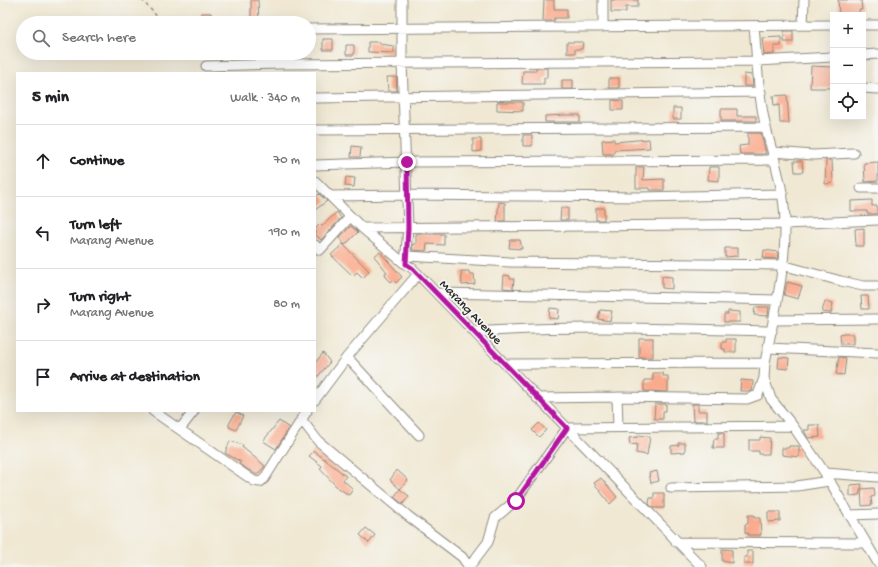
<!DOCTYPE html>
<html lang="en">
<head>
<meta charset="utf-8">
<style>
	body { margin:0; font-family:"Gochi Hand",sans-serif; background:#f2f2f2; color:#202124 }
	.controls { position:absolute; right:12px; top:12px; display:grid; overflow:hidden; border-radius:0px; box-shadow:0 4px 16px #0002 }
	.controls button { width:36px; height:36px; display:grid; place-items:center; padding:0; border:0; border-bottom:1px solid #e0e0e0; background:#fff; color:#202124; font:20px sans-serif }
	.stop { position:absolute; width:12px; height:12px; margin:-9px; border:3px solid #b5179e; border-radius:50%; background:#fff }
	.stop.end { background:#b5179e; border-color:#fff; box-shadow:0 1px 4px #0008 }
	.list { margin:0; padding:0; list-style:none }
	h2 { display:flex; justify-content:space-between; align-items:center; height:52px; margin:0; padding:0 16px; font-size:17px }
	h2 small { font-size:13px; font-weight:400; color:#757577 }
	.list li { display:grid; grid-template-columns:26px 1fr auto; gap:12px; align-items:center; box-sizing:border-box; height:72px; padding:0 16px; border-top:1px solid #e0e0e0 }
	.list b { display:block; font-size:15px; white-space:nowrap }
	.list p { margin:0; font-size:13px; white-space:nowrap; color:#757577 }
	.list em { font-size:13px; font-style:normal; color:#757577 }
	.icon { flex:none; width:22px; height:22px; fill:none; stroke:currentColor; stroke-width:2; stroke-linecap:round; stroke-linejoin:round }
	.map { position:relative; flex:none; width:878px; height:567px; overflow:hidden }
	.search { position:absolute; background:#fff; box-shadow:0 4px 16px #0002; left:16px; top:16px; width:300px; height:44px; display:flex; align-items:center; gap:10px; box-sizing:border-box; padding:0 14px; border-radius:22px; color:#757577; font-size:15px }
	.panel { position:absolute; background:#fff; box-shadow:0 4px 16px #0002; left:16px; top:72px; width:300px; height:340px; border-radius:0px }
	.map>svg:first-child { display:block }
</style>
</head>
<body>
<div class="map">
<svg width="878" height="567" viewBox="0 0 878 567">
	<rect width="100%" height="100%" fill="#f6f6f2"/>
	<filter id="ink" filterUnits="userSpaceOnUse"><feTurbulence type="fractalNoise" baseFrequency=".025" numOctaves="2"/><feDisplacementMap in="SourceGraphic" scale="8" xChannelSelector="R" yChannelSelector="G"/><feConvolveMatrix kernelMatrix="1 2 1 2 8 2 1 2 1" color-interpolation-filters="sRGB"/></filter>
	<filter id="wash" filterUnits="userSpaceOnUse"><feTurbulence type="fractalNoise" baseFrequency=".012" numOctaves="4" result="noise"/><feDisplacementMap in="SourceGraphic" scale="16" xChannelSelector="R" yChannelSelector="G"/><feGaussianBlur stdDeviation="0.9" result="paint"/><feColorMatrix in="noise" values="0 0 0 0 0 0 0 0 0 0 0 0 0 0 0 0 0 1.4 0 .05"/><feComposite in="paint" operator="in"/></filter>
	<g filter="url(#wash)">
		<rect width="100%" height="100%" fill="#f0e8d3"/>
		<g id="blocks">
			<path fill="#faab8d" d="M251,0h7l1,23h-8z
				M544,0h10v9h13v9h-13v3h-11z
				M611,0h27v7h-12v5h-15z
				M838,0h23l1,10h-3l1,5h-21z
				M201,13h10v10h-10z
				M784,31h9v11h-9z
				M781,37v9h-7v8l-10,1 -2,-17z
				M323,39h10v11h-10z
				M368,42h12v2l14,2v7l-26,-1z
				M567,42h16l-1,7h-7v4h-8z
				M346,45h8v10h-8z
				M811,66l22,1v21h-23z
				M536,68h11v10h-3v6h-22l1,-13h13z
				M744,74l8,1 1,11h-9z
				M387,77h9l1,14h-9z
				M609,78h10v10h-10z
				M562,80h11v9h-11z
				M787,95l2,28h-9l-1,-18 -5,1 -1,-10z
				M612,100l11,1v9h-11z
				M497,102h26v9l-26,-1z
				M673,108h8v11h-8z
				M721,109h16v7h19v5h-35z
				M565,115h15v7h-35v-6z
				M748,133h13l5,21h-26l-1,-8 9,-1z
				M523,135h9v11h-9z
				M473,139h8v12l-8,1z
				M614,139v3l35,-3 1,9 -36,2v4h-11l-1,-14z
				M352,146l9,1 -1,10h-9z
				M826,160h6l1,23 -8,1z
				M794,161h8l1,11h-8z
				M878,162v19l-13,1 -1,-19z
				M636,167h8l-1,13 21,-1v11h-14v-2h-14z
				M709,167h10v14l-11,-1z
				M346,177l9,1 -1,9 -9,-1z
				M319,194l8,7 -12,9v-13z
				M872,200v6h5v8h-10v-3h-16v-10z
				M499,202l6,1v18h-8z
				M561,208h7v12h-8z
				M596,208h8v12h-8z
				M337,212l4,6 -20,22 -6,-6v-5l5,-5 2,2z
				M351,226l7,6 -13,13 -6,-7z
				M864,228v18h-8l-1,-17z
				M416,234h28v11l-17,-1 -1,7 -14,-1 1,-6h3z
				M510,240h10l2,9 -13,-1z
				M343,244l26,27 -6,7 -6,-6 -4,4 -22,-21z
				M725,248h13v8l-13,1z
				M764,250l14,2 -1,7 -14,-1z
				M380,252l22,25 -6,6 -3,-3 -2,2 -5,-5 -1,-4 2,-1 -13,-16z
				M461,271h8v3h5l1,10 -13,1z
				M504,275l6,1v3h4l-1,10 -10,-1z
				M662,276l10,1v12l-10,-1z
				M787,282l15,4 -4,13 -14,-4z
				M861,296h7l1,13h-7z
				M825,301l8,2 -2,10 -9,-1z
				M755,307h14l-1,9 -14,-1z
				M550,308l9,1 -1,10 -9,-1z
				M600,310l12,1 -2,10 -12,-2z
				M728,311l12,1v10h-16v-8h4z
				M844,334h9v10h-12l-1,-9z
				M639,338h14v19h-14z
				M726,339h10v13h-11v-3h-3v-7h4z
				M323,353l7,9 -15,18v-17z
				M779,357l10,1 -1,11 -10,-1z
				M839,357l7,1 -2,17 -8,-1z
				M653,373h10v3h5v16l-24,-1v-11h9z
				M741,380l12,1 -1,10h-12z
				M655,404h11v7h-3v8h-9z
				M692,404h6v7h9v10h-14z
				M236,412l7,4 -7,14 -7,-3v-3z
				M279,421l10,7 -13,21 -13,-8z
				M539,423l7,7 -7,7 -7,-7z
				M809,425h10l1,12 -12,1 -4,-8h5z
				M718,433h6v15h-11l1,-9h4z
				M639,435l11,2 -3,18 -11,-2 1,-9 -7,1 -1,-7 9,-1z
				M760,437l10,1 -1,16h-10v-3h-10v-11h11z
				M230,441l13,4 -1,2 23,19 -8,9 -18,-11 2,-2 -16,-9z
				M678,443h7v9l-14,1v-7l8,-1z
				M789,446h10v11l-17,-2v-7h7z
				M314,451l32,25 -3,4 10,9 -4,6 -12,-8 -17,-18 2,-3 -13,-10z
				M397,470l11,10 -8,9 -10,-9z
				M657,471l2,10 -8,2 -2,-10z
				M601,478l16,19 -7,7 -16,-21z
				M862,484l-3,11 -9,1v-11z
				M874,488l1,8 -4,1 1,8 -10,1 -1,-17z
				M400,489l9,7 -6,8 -9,-7z
				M654,493h10v15h-11l-4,-4 1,-6h4z
				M768,512h12v9l-12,1z
				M748,515h6v3h6l1,17h-13v-2h-3v-9h3z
				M366,528l9,7 -6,8 -9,-8z
				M722,549l10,1v13l-10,-2z
				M747,551h6v13h-9v-7h3z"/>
		</g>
	</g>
	<g filter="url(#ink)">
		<use href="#blocks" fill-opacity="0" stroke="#8e8a7f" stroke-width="1"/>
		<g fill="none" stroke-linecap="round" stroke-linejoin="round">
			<g stroke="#8e8a7f" stroke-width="11">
				<path id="minor" d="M402,0v63l6,165 -3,36 7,4 290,299
					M603,0v27
					M803,25l1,-25
					M863,25h15
					M754,26c3,33 4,70 12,102 8,32 19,63 19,96 1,45 -12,94 -20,139l-1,15 7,21 22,27 32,47 53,90
					M309,29l524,-4
					M863,55l15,-1
					M206,66l74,-2 477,-3 76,-4
					M863,88l15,1
					M315,98l446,-6
					M315,130l451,-3
					M773,152l40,3 41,-2
					M315,165l92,-3 368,-2
					M315,181l47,47 43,36
					M861,188h17
					M330,196l78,-1 234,2 141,-3
					M362,228l423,-4 93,-4
					M315,245l5,5 30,-33
					M407,256l103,6 272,3 59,16 22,5h15
					M437,293l339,7
					M773,320l105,-1
					M474,332c99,-7 199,-3 298,-1
					M768,348l110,5
					M347,357l72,78
					M506,364l259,-1
					M617,397l1,30
					M537,398l80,-1 130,2 11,-4 6,-17
					M315,400l32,-43 71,-83
					M153,411l101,70 6,1 4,-3 43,-68
					M301,419l17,22 90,75 54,41 7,10
					M180,429l14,-18
					M825,473l53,4
					M671,488l126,-2 32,-5
					M849,515l29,-1
					M676,542l190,1
					M469,567l19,-25 7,-24 20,-17 52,-73 226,-2"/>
			</g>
			<path stroke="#8e8a7f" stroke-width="1.5" stroke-dasharray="3 3" stroke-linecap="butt" d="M142,0l21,23
				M193,53l8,7"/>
			<use href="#minor" stroke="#fff" stroke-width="9"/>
		</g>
	</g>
	<g fill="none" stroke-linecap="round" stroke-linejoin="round" filter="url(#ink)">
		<path stroke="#b5179e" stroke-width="5" d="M407,162l1,66 -2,36 6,4 155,160 -51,73"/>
	</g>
	<g text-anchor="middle" stroke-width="3.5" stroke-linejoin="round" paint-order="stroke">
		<g font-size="13" fill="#2b2b2b" stroke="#f6f6f2">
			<text transform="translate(472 311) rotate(46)" y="5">Marang Avenue</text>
		</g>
	</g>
</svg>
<div class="controls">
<button>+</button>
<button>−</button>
<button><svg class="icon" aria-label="locate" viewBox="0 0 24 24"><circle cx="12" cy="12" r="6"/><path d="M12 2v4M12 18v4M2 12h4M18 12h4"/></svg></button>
</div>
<div class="stop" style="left:516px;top:501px"></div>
<div class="stop end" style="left:407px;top:162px"></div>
<div class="search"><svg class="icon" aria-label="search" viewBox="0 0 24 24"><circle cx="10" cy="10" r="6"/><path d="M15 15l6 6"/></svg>Search here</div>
<section class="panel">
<h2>5 min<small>Walk · 340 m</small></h2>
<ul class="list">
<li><svg class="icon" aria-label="ahead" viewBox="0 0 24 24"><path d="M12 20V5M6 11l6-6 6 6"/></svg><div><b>Continue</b></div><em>70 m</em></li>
<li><svg class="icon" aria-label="left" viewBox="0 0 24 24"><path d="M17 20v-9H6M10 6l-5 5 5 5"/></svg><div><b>Turn left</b><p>Marang Avenue</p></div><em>190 m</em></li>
<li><svg class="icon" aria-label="right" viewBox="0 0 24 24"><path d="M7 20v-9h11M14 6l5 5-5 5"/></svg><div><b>Turn right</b><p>Marang Avenue</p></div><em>80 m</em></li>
<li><svg class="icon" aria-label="arrive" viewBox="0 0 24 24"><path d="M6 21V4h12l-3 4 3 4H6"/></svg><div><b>Arrive at destination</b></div></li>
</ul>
</section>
</div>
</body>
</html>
